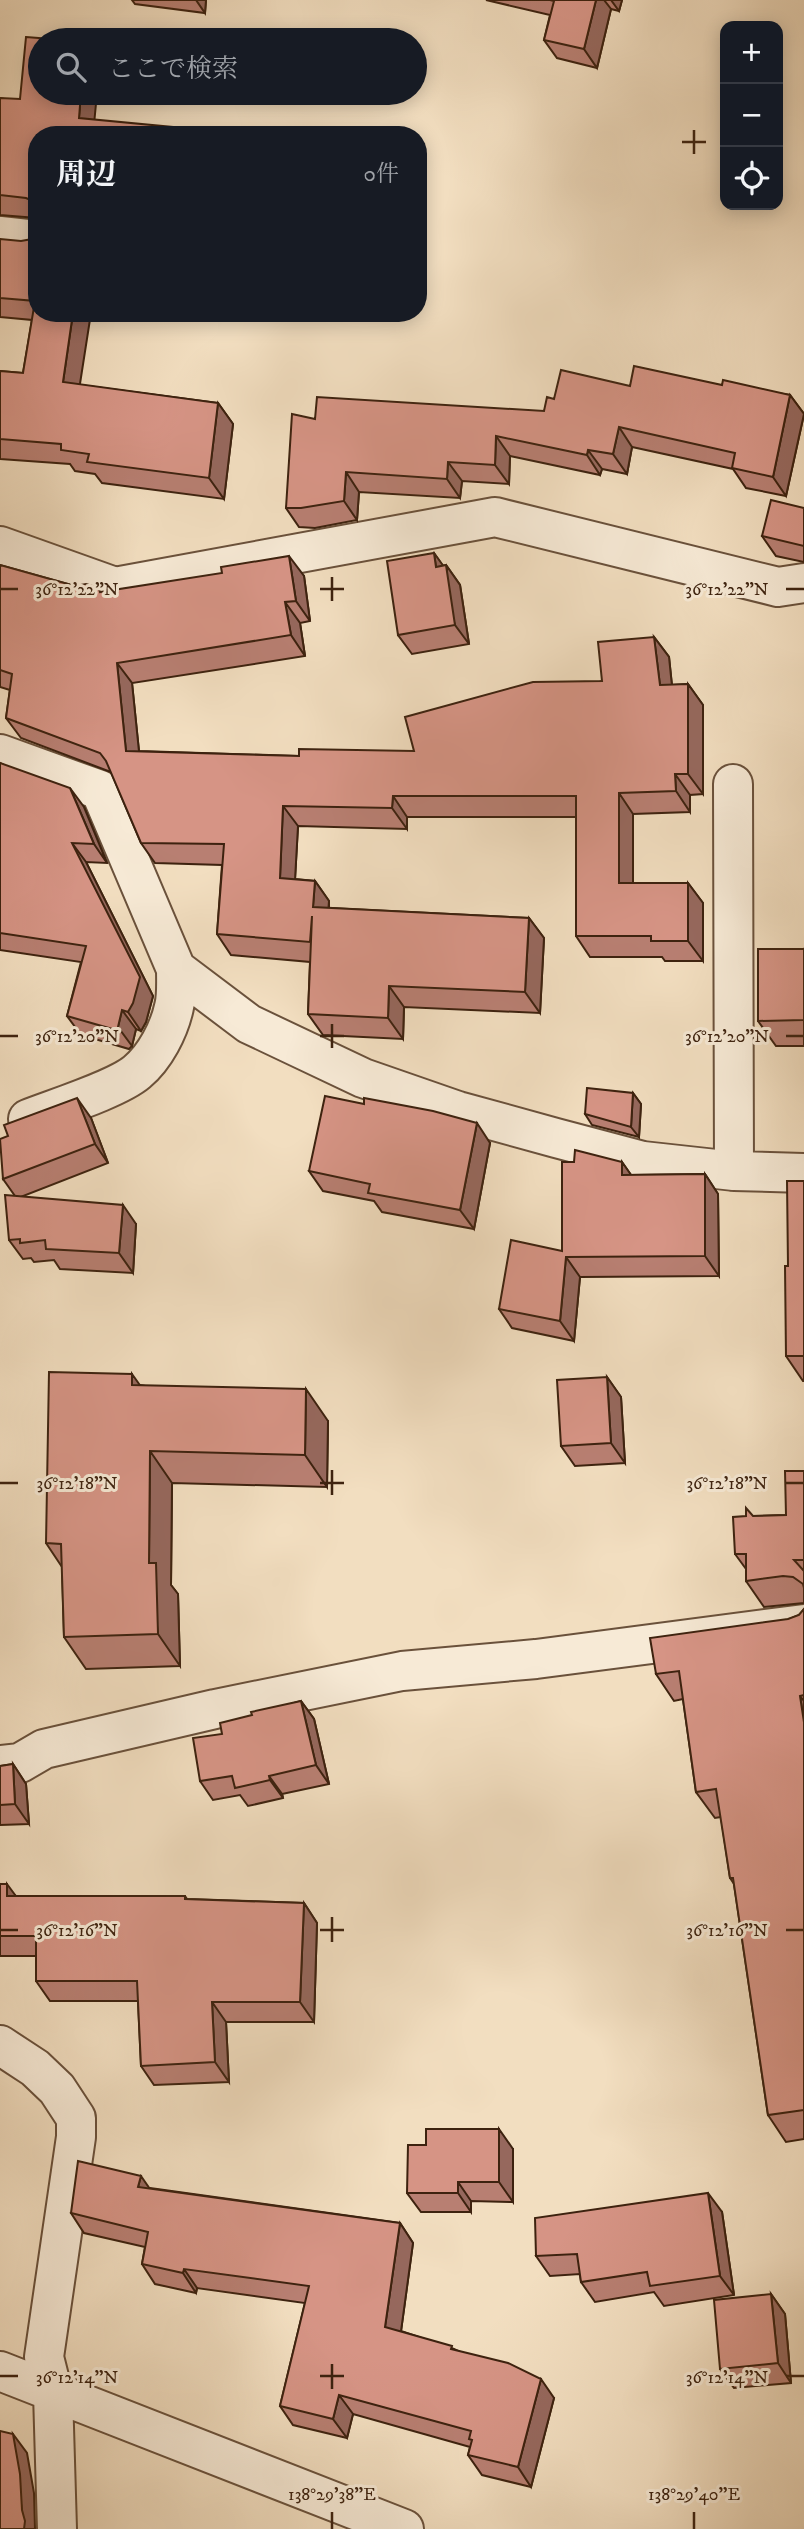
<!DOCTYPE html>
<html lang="ja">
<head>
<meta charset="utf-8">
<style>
	body { margin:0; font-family:"IM FELL DW Pica","Noto Serif JP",serif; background:#242831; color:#f1f3f6 }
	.controls { position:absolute; right:21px; top:21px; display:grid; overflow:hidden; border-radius:14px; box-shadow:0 4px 18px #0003 }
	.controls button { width:63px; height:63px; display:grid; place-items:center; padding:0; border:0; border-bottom:2px solid #363941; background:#171b24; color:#f1f3f6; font:35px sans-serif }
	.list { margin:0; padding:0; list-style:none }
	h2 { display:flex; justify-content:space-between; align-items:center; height:91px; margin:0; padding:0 28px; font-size:30px }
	h2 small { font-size:23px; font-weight:400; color:#9ea1a6 }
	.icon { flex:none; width:38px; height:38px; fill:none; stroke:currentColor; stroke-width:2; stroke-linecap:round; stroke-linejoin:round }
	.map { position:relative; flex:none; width:804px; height:2529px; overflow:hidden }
	.search { position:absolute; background:#171b24; box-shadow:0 4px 18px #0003; left:28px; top:28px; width:399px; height:77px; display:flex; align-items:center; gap:18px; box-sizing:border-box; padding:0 24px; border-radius:38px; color:#9ea1a6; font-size:26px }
	.panel { position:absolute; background:#171b24; box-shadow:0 4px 18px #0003; left:28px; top:126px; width:399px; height:196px; border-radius:28px }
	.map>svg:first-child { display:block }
</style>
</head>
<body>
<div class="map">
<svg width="804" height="2529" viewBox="0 0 804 2529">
	<rect width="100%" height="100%" fill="#f2dec0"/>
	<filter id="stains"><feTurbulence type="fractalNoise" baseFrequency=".00286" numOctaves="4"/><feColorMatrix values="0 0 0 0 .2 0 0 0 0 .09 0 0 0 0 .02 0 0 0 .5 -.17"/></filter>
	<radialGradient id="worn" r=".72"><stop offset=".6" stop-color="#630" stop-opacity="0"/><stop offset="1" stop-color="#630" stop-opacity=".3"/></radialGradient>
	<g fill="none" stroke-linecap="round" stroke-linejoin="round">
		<g stroke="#6a513b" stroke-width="42">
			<path id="minor" d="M0,236l37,4
				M0,546l115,41 380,-70 283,70 26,-4
				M0,754l100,36 76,179 73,55 114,54 95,33 98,27 87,23 91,10 70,2
				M733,784l1,387
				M28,1119c28,-11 89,-30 109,-47 18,-15 32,-42 37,-65 3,-11 2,-26 2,-38
				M0,1765l20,-2 24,-14 171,-40 187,-38 134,-12 268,-35
				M0,2045l35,23 22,21 19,29v19l-32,220 9,36 4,136
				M0,2371l404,158"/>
		</g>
		<use href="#minor" stroke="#f7ead6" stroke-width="38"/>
	</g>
	<path fill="#b87f72" stroke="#3d220f" stroke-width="2" d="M132,0h74l-1,13 -70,-9z
		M486,0h136l-3,11 -8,-2 -14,59 -40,-10 -13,-18 6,-25z
		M0,98l95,22 -58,15v83l-37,-3z
		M0,239l80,146 138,18 15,21 -9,75 -122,-16 -7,-9 -20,-3 -5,-7 -70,-5v-88l23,2 9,-53 -32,-3z
		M722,385l68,10 14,19 -18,82 -40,-8 -13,-19 -101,-22 -5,27 -25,-5 -2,6 -90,-19 -1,28 -47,-3 -2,17 -101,-6 -2,28 -42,8 -16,-1 -13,-19 29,-89 229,-8 10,-12 76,-13z
		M804,508v54l-28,-6 -14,-20z
		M434,553l9,13 3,-1 14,20 9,59 -57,10 -14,-19z
		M0,565l75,21 27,6 202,-16 6,45 -10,2 5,33 -173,27 7,68 160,5 115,-5 188,-70 52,-44 15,20 3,28 16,-1 15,21v89l-13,1v17l-57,2v69h55l15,20v58h-38l-3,-4h-72l-14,-21v-119h-169v12l-109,-3 -3,53 20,2 14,20v7l200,10 15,20 -4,75 -136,-6 -1,32 -80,-4 -15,-21 2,-52 -79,-7 -14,-21 5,-69 -67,-2 -14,-20 -30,-71 -90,-34 -15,-20 4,-28 -10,-3z
		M0,763l84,44 23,56 -21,-1 67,134 -7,26 -5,9 -5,-2 -4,17 -3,3 -48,-14 -14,-19 14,-54 -81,-12z
		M804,949v97h-28l-18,-25z
		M633,1093l8,11 -2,33 -47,-12 -7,-11z
		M91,1118l17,45 -85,33 113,28 -3,49 -73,-4 -6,-9 -20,2 -3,-4 -8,1 -14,-19 6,-44 -12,-17z
		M490,1143l-16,86 -92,-17 -8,-11 -51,-10 -14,-20z
		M622,1162l9,13 74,-1 13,20 1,82 -139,1 -6,64 -62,-13 -13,-19 63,-58z
		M804,1181v200h-1l-17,-25 2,-90z
		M607,1377l14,20 4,66 -50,3 -14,-20z
		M140,1385l188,36 -1,66 -155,-4 -1,102 7,9 2,72 -94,3 -22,-32 -2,-70 -16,-24z
		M804,1471v132l-40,4 -18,-26v-12l-11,-15 18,-38 33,-1z
		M804,1609v530l-18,3 -18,-27 -34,-231 -4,-6 -9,-61 -6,1 -19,-26 -13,-93 -9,2 -18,-27 143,-59z
		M301,1701l13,18 15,65 -47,10 1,4 -35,8 -8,-11 -27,5 -13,-19 22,-47 30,-19z
		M13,1764l13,20 3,40 -29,1v-59z
		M0,1884l16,12h169l2,3 117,4 13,20 -3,99h-88l3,60 -75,3 -13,-19 -3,-65h-88l-14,-20v-25h-36z
		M426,2145l87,4v53l-42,-1v11h-50l-14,-19z
		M150,2188l250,35 13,20 -12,88 53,18 100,49 -23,89 -49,-12 -14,-20 2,-8 -117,-33 -6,24 -54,-13 -13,-19 25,-103 -108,-15 -1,5 -41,-9 -13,-20 3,-17 -61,-14 -13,-20z
		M722,2212l12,83 -70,11 -10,-14 -59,10 -14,-20 -1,-8 -30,2 -14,-20z
		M771,2294l14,20 6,69 -57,5 -14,-19z"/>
	<path fill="#96685d" stroke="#3d220f" stroke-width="2" d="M196,0h10l-1,13z
		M596,0h8l7,9 -14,59 -13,-19z
		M611,0h11l-3,11z
		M81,93h16l-4,42 -14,-17z
		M73,313h18l-14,90 -14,-21z
		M790,395l14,19 -18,82 -13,-19z
		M218,403l15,21 -9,75 -15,-21z
		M619,427l13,20 -5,27 -14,-20z
		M496,436l14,20 -1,28 -14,-19z
		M588,450l14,19 -2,6 -13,-20z
		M448,462l14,19 -2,17 -13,-19z
		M346,472l13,20 -2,28 -13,-19z
		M434,553l13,18 -1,-6 14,20 9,59 -14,-19 -19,-58z
		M289,556l15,20 6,45 -14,-20z
		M285,602l15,21 5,33 -14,-21z
		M654,637l15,20 5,49 -14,-21z
		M117,663l15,20 9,88 -15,-20z
		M688,684l15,21v89l-15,-20z
		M675,774l15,21v17l-14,-21z
		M70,788l14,19 23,56 -13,-19z
		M619,793l14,21v89l-14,-20z
		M393,796l14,21v12l-15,-21z
		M283,806l15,20 -4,72 -14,-20z
		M72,843l14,19 67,134 -7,26 -5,9 -13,-19z
		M315,881l14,20 -2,27 -14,-21z
		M688,883l15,20v58l-15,-20z
		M529,918l15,20 -4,75 -15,-21z
		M389,986l15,21 -1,32 -15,-21z
		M122,1010l14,19 -4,17 -14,-19z
		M633,1093l8,11 -2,33 -8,-10z
		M77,1098l14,20 17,45 -13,-19z
		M477,1123l13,20 -16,86 -14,-19z
		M622,1162l14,20 -14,-7z
		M705,1174l13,20 1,82 -14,-20z
		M123,1205l13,19 -3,49 -14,-20z
		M566,1257l14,20 -6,64 -14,-20z
		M132,1374l22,31 -22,-20z
		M607,1377l14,20 4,66 -14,-20z
		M306,1389l22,32 -1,66 -22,-32z
		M150,1451l22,32 -1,102 7,9 2,72 -22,-32 -9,-71z
		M800,1696l4,5v21z
		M301,1701l13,18 15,65 -13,-19z
		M13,1764l13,20 3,40 -14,-20z
		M269,1776l13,18 1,4 -13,-18z
		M7,1884l14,19 -14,-7z
		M304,1903l13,20 -3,99 -14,-20z
		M212,2002l14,20 3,60 -14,-20z
		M499,2129l14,20v53l-14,-20z
		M141,2176l13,19 -16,-8z
		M458,2182l13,19v11l-13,-19z
		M708,2193l14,19 12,83 -14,-19z
		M400,2223l13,20 -14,103 -14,-19z
		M184,2269l13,19 -1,5 -13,-20z
		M771,2294l14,20 6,69 -13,-20z
		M541,2379l13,19 -23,89 -13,-20z
		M339,2395l14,19 -6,24 -14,-19z
		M13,2434l14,19 7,40 1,36h-11z"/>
	<path fill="#d69485" stroke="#3d220f" stroke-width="2" d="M550,0h46l-12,49 -40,-9 10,-39z
		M26,37l38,3h-24v53h41l-2,25 125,12v5h-167v68l-11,-5 -26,-3v-97l20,1z
		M37,235v78h36l-10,69 155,21 -9,75 -122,-16 2,-8 -28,-4v-6l-61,-5v-68l23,2 12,-72 -35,-3v-59l21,2 11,-2z
		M634,366l88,19 1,-5 67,15 -17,82 -41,-9 3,-15 -116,-26 -6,27 -25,-4 -1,5 -91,-19 -1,29 -47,-3 -1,17 -101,-7 -2,29 -43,7h-15l6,-94 23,5 2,-22 227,14 3,-14 7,2 7,-29 69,16z
		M771,500l33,8v38l-42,-10z
		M434,553l2,14 10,-2 9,60 -57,10 -11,-74z
		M289,556l7,45 -11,1 6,33 -174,28 9,88 173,5v-7l115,2 -9,-34 128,-35 69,-1 -4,-39 56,-5 6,48 28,-1v90h-13l1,17 -57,2v90h69v58h-37v-5h-75v-140h-183l-1,12 -109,-2 -3,72 35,3 -2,26 216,11 -4,74 -136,-6 -1,32 -80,-4 4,-98 -2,26 -93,-8 7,-90 -83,-1 -35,-82 -6,-8 -94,-35 6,-44 -12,-4v-105l75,21 11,-2 13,4 1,4 122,-19 -1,-6z
		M0,763l70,25 24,56 -22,-1 68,134 -7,26 -5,9 -6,-2 -4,17 -2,3 -49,-14 19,-70 -86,-13z
		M758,949h46v71l-46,1z
		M587,1088l46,5 -2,34 -46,-13z
		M325,1096l39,8v-6l69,13 44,12 -17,87 -92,-17 2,-9 -61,-13z
		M77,1098l18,46 -92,35 -3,-40 8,-3 -4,-11z
		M575,1150l47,12v13l83,-1v82l-139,1 -6,64 -61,-12 12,-69 51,11v-89h12z
		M787,1181h17v175h-18l-1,-90h3z
		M5,1195l118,10 -4,48 -73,-4 -1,-9 -25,3v-4l-11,1z
		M49,1372l83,2v11l174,4 -1,66 -155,-4 -1,112h7l2,71 -94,3 -3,-93 -15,-1z
		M607,1377l4,66 -50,3 -4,-66z
		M785,1471h19v89h-10l10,11v17l-1,-4 -10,-7 -10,-1 -37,5v-27h-11l-2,-37 13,-1v-8l7,8 33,-1z
		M804,1609v86l-4,1 4,26v388l-36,5 -35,-237h-3l-14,-89 -20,3 -17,-121 -23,3 -6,-36 138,-19 11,-4z
		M301,1701l15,64 -47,11 1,4 -35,8 -3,-12 -32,5 -7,-43 29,-4 -2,-11 32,-8 -1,-3z
		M13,1764l2,40 -15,1v-39z
		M0,1884h7v12h178v3l119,4 -4,99h-88l3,60 -74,4 -4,-85h-101v-45h-36z
		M426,2129h73v53h-41v11h-51l1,-48h18z
		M78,2161l63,15 -3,11 262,36 -15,104 67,19 -1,3 57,14 33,16 -23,88 -50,-12 4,-15 -3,-1 2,-8 -132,-36 -6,24 -53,-13 29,-120 -125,-17 -1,4 -41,-9 6,-32 -77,-19z
		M708,2193l12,83 -70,10 -3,-14 -66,10 -4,-28 -41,2 -1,-38z
		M771,2294l7,69 -58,6 -6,-69z
		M0,2431l13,3 7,40 2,36 3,11 -1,8h-24z"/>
	<path fill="none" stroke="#3d220f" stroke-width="2.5" d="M694,130v24M682,142h24M332,577v24M0,589h18M320,589h24M786,589h18M332,1024v24M0,1036h18M320,1036h24M786,1036h18M332,1470v25M0,1483h18M320,1483h24M786,1483h18M332,1917v25M0,1930h18M320,1930h24M786,1930h18M332,2364v25M0,2376h18M320,2376h24M786,2376h18M332,2512v17M694,2512v17"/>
	<g font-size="18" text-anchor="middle" fill="#3d220f" stroke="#f7ead6" stroke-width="6" stroke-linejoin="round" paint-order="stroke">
		<text x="77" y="595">36°12'22"N</text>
		<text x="727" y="595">36°12'22"N</text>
		<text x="77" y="1042">36°12'20"N</text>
		<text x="727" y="1042">36°12'20"N</text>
		<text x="77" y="1489">36°12'18"N</text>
		<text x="727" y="1489">36°12'18"N</text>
		<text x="77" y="1936">36°12'16"N</text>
		<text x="727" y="1936">36°12'16"N</text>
		<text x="77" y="2383">36°12'14"N</text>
		<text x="727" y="2383">36°12'14"N</text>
		<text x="332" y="2500">138°29'38"E</text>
		<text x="694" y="2500">138°29'40"E</text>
	</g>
	<rect width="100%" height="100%" filter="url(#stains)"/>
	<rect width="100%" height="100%" fill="url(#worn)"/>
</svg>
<div class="controls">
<button>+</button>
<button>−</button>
<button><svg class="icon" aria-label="locate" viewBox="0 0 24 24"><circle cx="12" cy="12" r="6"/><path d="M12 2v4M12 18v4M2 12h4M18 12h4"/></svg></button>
</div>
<div class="search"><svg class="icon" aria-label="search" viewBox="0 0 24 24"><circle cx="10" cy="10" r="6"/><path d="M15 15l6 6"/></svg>ここで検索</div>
<section class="panel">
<h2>周辺<small>0件</small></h2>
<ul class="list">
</ul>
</section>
</div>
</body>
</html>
